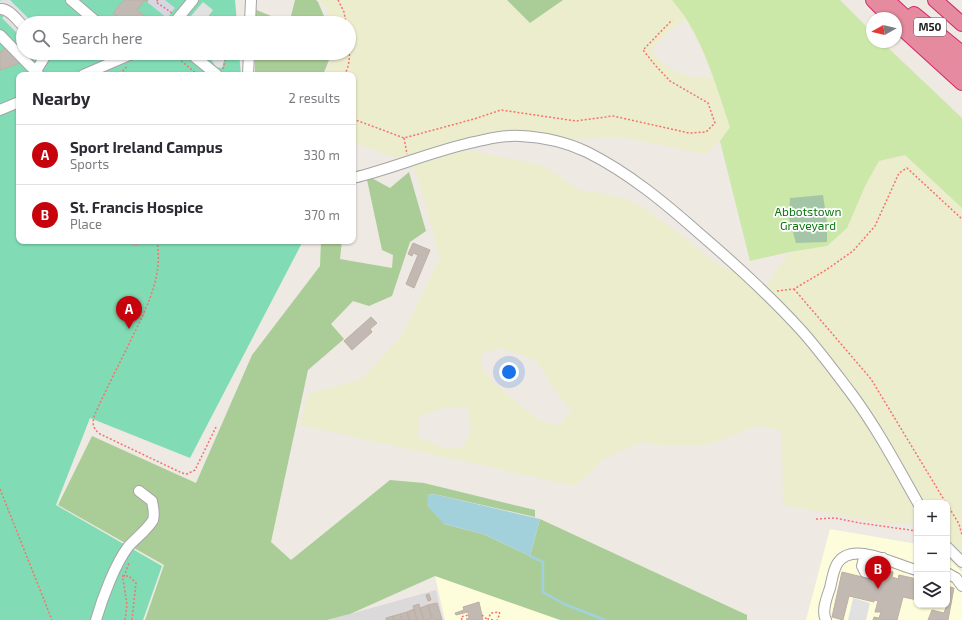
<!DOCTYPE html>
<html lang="en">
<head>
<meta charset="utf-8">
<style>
	body { margin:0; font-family:"Exo 2",sans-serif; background:#f2f2f3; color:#2b2b33 }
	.controls { position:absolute; right:12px; bottom:12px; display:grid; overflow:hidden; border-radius:8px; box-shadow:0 1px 3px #0004 }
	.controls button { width:36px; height:36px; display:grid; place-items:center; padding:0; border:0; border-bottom:1px solid #e1e1e2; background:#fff; color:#2b2b33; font:20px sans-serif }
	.compass { position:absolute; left:866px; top:12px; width:36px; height:36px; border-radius:50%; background:#fff; box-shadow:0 1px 3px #0004; rotate:262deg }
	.you { position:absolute; left:509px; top:372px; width:14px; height:14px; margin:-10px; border:3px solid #fff; border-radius:50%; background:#1a73e8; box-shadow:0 0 0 6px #1a73e833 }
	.badge { display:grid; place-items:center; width:26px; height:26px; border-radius:50%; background:#c6030c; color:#fff; font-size:13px; font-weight:700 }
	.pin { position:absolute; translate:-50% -33px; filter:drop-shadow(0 1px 2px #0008) }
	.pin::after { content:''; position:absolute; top:21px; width:14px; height:12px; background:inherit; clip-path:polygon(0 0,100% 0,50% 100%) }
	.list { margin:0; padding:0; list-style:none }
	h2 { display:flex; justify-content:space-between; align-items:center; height:52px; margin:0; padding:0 16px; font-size:17px }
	h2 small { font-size:13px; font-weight:400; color:#7c7c81 }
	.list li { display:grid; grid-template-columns:26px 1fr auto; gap:12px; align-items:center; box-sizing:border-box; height:60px; padding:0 16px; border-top:1px solid #e1e1e2 }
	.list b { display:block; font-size:15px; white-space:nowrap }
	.list p { margin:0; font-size:13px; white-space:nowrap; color:#7c7c81 }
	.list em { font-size:13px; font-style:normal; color:#7c7c81 }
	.icon { flex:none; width:22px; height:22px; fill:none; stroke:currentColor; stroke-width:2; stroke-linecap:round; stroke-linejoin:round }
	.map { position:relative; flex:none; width:962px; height:620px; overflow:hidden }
	.search { position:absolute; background:#fff; box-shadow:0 1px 3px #0004; left:16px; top:16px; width:340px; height:44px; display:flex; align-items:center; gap:10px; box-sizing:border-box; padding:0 14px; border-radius:22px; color:#7c7c81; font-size:15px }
	.panel { position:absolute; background:#fff; box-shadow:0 1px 3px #0004; left:16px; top:72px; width:340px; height:172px; border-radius:8px }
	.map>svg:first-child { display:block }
</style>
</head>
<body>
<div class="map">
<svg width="962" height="620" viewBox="0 0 962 620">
	<rect width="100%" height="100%" fill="#eee9e2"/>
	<path fill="#dbd9da" d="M436,590l7,30h-115l22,-6z"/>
	<path fill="#fefddb" d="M830,529l87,15v61h30v-48l15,15v48h-156z
		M435,576l65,13 77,31h-132z"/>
	<path fill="#ecedcd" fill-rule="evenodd" d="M318,0h189l23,23 33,-23h109l15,19 -12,7 -19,17 -4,8 6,8 15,12 19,6 22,1 16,49 -10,14 -15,13 -84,-17 -53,2 -56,-6 -27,3 -83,22 -15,-3 -34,-13v-67h-28l8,-17v-5h16v-30h-19l-4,-16z
		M465,150l77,15 18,11 11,9 12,6 19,2 26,7 23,13 41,30 21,19 53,24 23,-34 38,-6 39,-62 12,-23 27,-6 57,53v364l-15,-15v-54h-30v19l-4,1 -24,1 -106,-19 -1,-74 -25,-6 -28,12 -24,8 -41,1 -22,-4 -37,16 -30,28 -275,-61 8,-31 53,-15 41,-43 38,-79 -22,-78 -6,-13zM502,348l35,13 17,28 18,22 -14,15 -23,-8 -43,-37 -10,-13v-15zM467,406l4,24 -7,16 -17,3 -29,-12 2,-21 23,-8z"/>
	<path fill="#cbe8a8" d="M672,0h168l32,32v10h10l80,76v90l-57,-53 -26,6 -13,23 -19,44 -20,18 -38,6 -39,9 -30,-120 10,-14c-12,-36 -23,-74 -43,-107 -4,-7 -10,-13 -15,-20z"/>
	<path fill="#aacd97" d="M295,0h21l2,2 9,21h-73v-14l22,9 15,-2z
		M507,0h56l-33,23z
		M255,53h75l-1,7 -6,15h-68z
		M409,172l17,59 -16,11 -18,54 -23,10 -16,-5 -22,23 13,15 -36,31 -37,172 20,18 99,-80 34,3 111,27v7l-101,-23 -6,1 16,29 39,10 47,22 10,-37 207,96v5h-187l-125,-44 -85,38 -23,6h-182l19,-55 -106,-60 34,-69 104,47 56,-128 68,-89 1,-25h21l-2,18 52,9 1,-13 -11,-5 -16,-75 24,13z"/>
	<path fill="#a4c6a7" d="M823,195l4,27v20l-31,1 -7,-25 1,-20z"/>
	<path fill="#81dcb5" d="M0,0h235l2,23h-214v30h216l2,22h-222v166h284l-113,217 -100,-40 -34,87 106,61 -19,54h-143z"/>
	<path fill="#e1e1e1" d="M1,0h9l23,23h-10v16l-21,-21 4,-4 -6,-2v-11z
		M203,2l10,8 -6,8v5h-22z
		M206,53h20l-4,15 -6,-1 -5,-8 -6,-1z
		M853,598l17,5 -4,17h-18z"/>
	<path fill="#d7d7e3" d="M148,0h17l10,8 -8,10 -20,-16z"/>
	<path fill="#a3d1db" d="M434,494l106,25 -10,37 -47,-22 -39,-10 -17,-18 1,-11z"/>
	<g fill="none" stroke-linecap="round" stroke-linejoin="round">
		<path stroke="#a3d1db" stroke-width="2.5" d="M530,556l13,6v30l21,12 41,16"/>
	</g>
	<path fill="#c2b9b2" stroke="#bfafa5" d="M124,0h24l-1,2 -2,-2 -8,10 16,13h-27l-13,-10z
		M5,48l15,15 -20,7v-19l1,1z
		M132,241h6v4l-5,1z
		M413,243l17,7 -16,38 -8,-4 12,-29 -5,-2 -1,3 -4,-2z
		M371,317l6,6 -7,6 2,3 -20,18 -8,-9z
		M885,570l8,2 -1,5 6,2 1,-4 18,4v21l-14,-3 -6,23h-24l1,-3 5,1 2,-6h-6l3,-11 -4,-1v2l-25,-6 -6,24 -11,-3 10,-45 41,10z
		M947,586l7,2 -6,32h-20l4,-10 12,3 2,-6 -9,-2h10z
		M429,594l2,6 -3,1 -2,-6z
		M479,602l4,18h-16l-1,-1 3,-1 -1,-6 -12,3 -1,-2 9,-3 -1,-3z
		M437,603l5,17 -10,-1 -4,-14z
		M419,604l1,4 4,12h-7l-4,-14z
		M428,605l4,14 -8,1 -4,-12z
		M414,609l3,11h-8l-2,-8z
		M407,612l2,8h-7l-2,-6z
		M400,614l2,6h-8l-1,-4z
		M393,616l1,4h-8v-2z"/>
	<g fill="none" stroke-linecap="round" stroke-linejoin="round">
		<g stroke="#a4a4a4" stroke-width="12">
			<path id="minor" d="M71,0l27,23
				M0,9c9,-1 17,11 23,17
				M174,23l19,-23
				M250,23l1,-23
				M0,35l39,40
				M190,53l27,22
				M36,71l8,-13 2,-5
				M83,75l51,-22
				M248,75l1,-22
				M0,110l19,-8
				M353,178c38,-9 75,-25 113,-34 17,-4 35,-9 54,-8 23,1 46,6 67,16 42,21 78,51 113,82 35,30 70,62 101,96 18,20 34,42 50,63 26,35 46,73 67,110
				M947,547l15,15
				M865,554l-3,12 3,6 10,2 3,-1 5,-15
				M947,573l9,5 6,8
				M96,620c6,-21 19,-56 32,-73 7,-8 20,-18 25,-27 2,-6 0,-13 -1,-19l-13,-10
				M826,620c-5,-9 1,-23 4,-32 2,-8 3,-17 7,-24 15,-25 60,2 80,6"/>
		</g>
		<g stroke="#d5266a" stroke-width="16">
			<path id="highway" d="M873,0l18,18
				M887,0l75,69
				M935,0l27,24
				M914,14l48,39
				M896,23l66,60"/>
		</g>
		<path stroke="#f7726a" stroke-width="1.5" stroke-dasharray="2 2" stroke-linecap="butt" d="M158,0l-2,2 16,11
			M338,0l6,12 2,11
			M116,23l2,-3
			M172,53l26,22
			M141,57l7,-4
			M223,69l4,-16
			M121,75l3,-6 4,-3
			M344,75c5,-7 6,-17 5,-25
			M353,119l51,19 70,-19 27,-9 75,11 37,-5 76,17 17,-1 9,-9 -7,-20 -38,-22 -15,-16 -12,-15 29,-30
			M404,138l3,16
			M157,241c7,39 -14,73 -30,107 -11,22 -22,44 -32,66 -3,8 -3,14 5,20l82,39 5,1 8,-4 21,-43
			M794,289l77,90 75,124
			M777,291l17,-2 32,-19 27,-19 22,-25 24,-53 8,-5 55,51
			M0,489l52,131
			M947,504l12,20 3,11
			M816,519l19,-1 25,5 57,8
			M122,576h7l7,7 -4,37
			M482,615l6,5
			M125,620l2,-15 -4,-26 6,-16
			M462,620l-1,-3 8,-2
			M493,620l-5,-1 3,-6 8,-1 1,2 -3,6"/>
		<use href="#minor" stroke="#fff" stroke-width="10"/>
		<use href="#highway" stroke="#e58a9f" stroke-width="14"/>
	</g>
	<g text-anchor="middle" stroke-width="3.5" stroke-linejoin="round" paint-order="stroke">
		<rect fill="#fff" stroke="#616161" stroke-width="1" x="914" y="18" width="32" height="18" rx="3"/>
		<g font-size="11" font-weight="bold" fill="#1d1d1d">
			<text x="930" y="31">M50</text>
		</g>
		<g font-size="12" fill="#0d7811" stroke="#fff">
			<text x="808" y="216">Abbotstown<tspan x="808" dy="14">Graveyard</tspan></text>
		</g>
	</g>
</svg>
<div class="controls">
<button>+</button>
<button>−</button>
<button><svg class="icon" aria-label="layers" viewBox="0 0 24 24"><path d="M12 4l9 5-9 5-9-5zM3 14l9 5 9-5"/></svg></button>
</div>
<svg class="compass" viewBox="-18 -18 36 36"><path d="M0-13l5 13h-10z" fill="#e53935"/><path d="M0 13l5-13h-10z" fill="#7c7c81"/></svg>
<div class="you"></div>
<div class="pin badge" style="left:129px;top:329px">A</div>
<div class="pin badge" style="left:878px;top:589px">B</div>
<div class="search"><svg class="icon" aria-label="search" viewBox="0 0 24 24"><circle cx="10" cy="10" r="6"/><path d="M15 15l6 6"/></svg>Search here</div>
<section class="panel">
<h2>Nearby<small>2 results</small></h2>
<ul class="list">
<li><span class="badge">A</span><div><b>Sport Ireland Campus</b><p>Sports</p></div><em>330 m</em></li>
<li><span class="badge">B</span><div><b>St. Francis Hospice</b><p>Place</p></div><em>370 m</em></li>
</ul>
</section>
</div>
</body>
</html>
